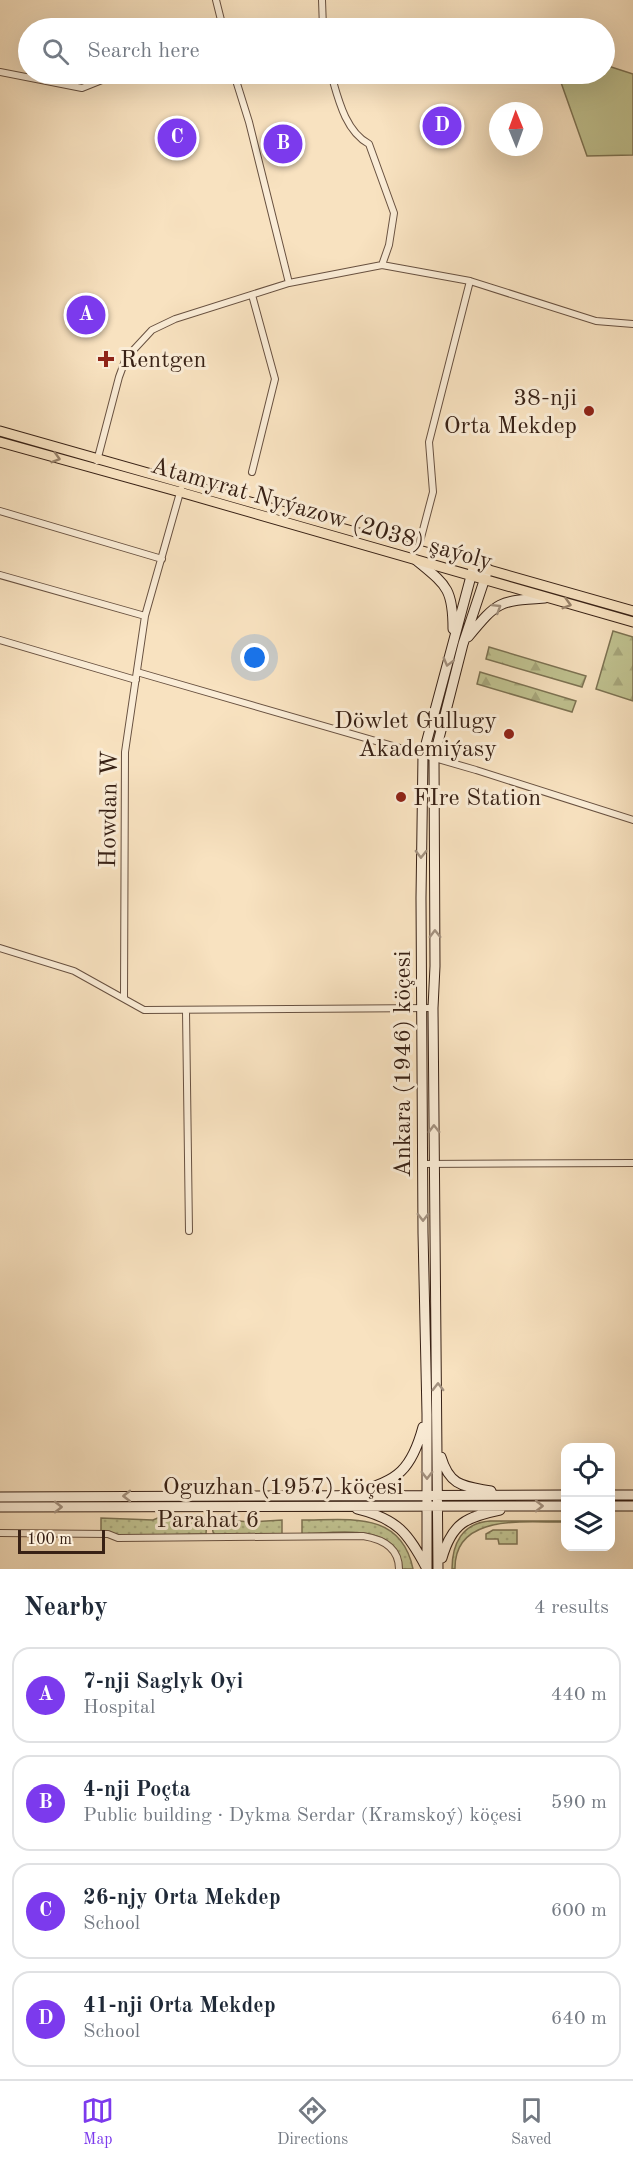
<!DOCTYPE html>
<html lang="en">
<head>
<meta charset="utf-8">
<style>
	body { margin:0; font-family:"Old Standard TT",serif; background:#f2f2f3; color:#1f2937 }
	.controls { position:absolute; right:18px; bottom:18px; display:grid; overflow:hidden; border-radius:12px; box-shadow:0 6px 24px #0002 }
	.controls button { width:54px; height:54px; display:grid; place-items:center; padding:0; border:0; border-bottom:2px solid #e0e1e3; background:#fff; color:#1f2937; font:30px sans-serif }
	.compass { position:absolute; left:489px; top:102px; width:54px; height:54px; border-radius:50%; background:#fff; box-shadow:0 6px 24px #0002; rotate:359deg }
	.scale { position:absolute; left:18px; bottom:15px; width:87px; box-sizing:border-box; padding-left:6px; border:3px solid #382115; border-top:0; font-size:16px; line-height:21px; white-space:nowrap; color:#382115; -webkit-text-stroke:4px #faecd6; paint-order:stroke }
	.you { position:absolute; left:255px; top:658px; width:21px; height:21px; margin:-15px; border:4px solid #fff; border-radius:50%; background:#1a73e8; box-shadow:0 0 0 9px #1a73e833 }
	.badge { display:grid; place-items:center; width:39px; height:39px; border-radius:50%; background:#7c3aed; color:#fff; font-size:20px; font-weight:700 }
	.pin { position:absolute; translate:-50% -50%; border:3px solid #fff; box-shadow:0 2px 6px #0006 }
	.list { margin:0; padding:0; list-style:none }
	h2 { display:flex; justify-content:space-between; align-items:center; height:78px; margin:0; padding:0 24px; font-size:26px }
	h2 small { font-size:20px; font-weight:400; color:#747a83 }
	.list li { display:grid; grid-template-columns:39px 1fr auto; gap:18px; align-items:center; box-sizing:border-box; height:96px; margin:0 12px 12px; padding:0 12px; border:2px solid #e0e1e3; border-radius:18px }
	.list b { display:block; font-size:22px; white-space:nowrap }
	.list p { margin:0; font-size:20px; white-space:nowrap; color:#747a83 }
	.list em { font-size:20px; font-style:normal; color:#747a83 }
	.icon { flex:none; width:33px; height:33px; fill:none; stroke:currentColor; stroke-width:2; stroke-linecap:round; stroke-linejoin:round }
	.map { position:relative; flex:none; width:633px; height:1569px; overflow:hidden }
	.search { position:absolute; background:#fff; box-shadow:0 6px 24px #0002; left:18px; right:18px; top:18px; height:66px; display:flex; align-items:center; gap:15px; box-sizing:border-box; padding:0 21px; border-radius:33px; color:#747a83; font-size:22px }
	.sheet { height:510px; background:#fff }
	nav { display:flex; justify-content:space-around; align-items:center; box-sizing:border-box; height:84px; border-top:2px solid #e0e1e3; background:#fff; font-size:16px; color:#747a83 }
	nav a { display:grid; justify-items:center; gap:3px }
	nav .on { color:#7c3aed }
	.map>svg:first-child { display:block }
</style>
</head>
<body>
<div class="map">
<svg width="633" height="1569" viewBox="0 0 633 1569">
	<defs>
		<pattern id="grass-dots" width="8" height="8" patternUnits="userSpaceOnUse" patternTransform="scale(1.5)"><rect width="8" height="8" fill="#c0c290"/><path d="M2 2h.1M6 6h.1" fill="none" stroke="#a6a67b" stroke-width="1.8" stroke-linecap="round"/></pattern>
		<pattern id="forest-firs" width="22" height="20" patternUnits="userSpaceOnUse" patternTransform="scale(1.5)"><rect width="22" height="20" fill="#c0c290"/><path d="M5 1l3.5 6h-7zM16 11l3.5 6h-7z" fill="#a6a67b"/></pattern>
	</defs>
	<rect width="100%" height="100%" fill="#f8e2c0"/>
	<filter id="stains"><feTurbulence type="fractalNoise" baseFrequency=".00333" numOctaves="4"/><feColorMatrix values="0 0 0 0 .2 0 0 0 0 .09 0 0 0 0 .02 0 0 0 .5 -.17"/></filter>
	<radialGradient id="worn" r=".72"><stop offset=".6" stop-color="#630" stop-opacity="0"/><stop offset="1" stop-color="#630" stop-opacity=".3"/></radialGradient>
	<path fill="url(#grass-dots)" stroke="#7c7252" stroke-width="1.5" d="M160,1517h47l-1,17 -82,2 -23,-4v-14l52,2z
		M209,1518l40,4 33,-2v14l-67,1 -2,-3 -1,-8h-2z
		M302,1520c46,0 99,-10 111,49h-11c-2,-48 -67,-36 -100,-35z
		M490,1521h75l1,1c-39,1 -112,-10 -111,47h-3c0,-25 10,-46 38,-48z
		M493,1530h24v14h-18l-1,-5h-12v-5z"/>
	<path fill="url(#forest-firs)" stroke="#7c7252" stroke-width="1.5" d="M613,631l20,6v64l-37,-12z
		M489,647l97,29 -4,11 -96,-28z
		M480,672l96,29 -4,11 -95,-28z"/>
	<path fill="#c0c290" stroke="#7c7252" stroke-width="1.5" d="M605,65l28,9v81l-46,1 -29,-82h46z"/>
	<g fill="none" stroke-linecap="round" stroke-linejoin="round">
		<g stroke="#685140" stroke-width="8">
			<path id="street" d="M216,0l7,28
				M322,0l1,28
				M207,28l15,-3
				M0,72l82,16 20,-8 7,-6
				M234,74l15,48 40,161
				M331,74c7,24 14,57 38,70l25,69 -5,32 -7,20
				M97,461l22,-84 7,-19 26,-28 23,-11 114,-36 93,-18 88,16 126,40 37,3
				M252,472l23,-93 -23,-84
				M0,511l162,48
				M418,549l15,-57 -4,-50 41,-161
				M0,575l145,41
				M0,640l136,40
				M137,672l339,98 157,50
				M0,948l74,23 70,39 289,-2
				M124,998l1,-246 20,-136 36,-127
				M186,1011l3,220
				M422,1164l211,-1
				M0,1533l108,1 10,4 245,-2c19,3 36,11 36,33"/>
		</g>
		<g stroke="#382115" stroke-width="11">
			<path id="secondary" d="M416,560c30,25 37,28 37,69
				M468,637c30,-36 30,-36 77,-39
				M441,1457c9,30 23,29 50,34
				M357,1491c41,-9 55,-23 66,-64
				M610,1495h23
				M0,1497l566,-2
				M610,1506h23
				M0,1507l566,-1
				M357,1509c41,10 51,24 70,60
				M442,1558c10,-35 24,-41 58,-48
				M427,1569v-155l-4,-181 -2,-335 2,-143 51,-190
				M438,1569l-5,-561 2,-42 -1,-208 29,-114 25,-75"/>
		</g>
		<g stroke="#382115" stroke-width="11">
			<path id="primary" d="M0,431l633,180
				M0,442l180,50 453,130"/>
		</g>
		<use href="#street" stroke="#faecd6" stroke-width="6"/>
		<use href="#secondary" stroke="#faecd6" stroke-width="9"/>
		<use href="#primary" stroke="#f8e2c0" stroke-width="9"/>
	</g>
	<defs><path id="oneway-chevron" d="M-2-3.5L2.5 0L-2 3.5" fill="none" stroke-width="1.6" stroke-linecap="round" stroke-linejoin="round" transform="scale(1.5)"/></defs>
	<g stroke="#98826a">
		<use href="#oneway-chevron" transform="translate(56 458) rotate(16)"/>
		<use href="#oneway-chevron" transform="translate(567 604) rotate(16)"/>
	</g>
	<g stroke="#a3917f">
		<use href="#oneway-chevron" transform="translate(497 608) rotate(-32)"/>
		<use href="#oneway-chevron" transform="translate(448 662) rotate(105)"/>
		<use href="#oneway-chevron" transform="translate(421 854) rotate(91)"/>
		<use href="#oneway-chevron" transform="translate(435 934) rotate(-91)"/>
		<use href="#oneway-chevron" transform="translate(434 1129) rotate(-91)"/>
		<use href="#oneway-chevron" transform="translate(423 1217) rotate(90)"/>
		<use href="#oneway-chevron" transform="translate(438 1387) rotate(-90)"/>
		<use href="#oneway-chevron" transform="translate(427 1475) rotate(90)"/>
		<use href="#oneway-chevron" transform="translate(127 1496) rotate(180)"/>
		<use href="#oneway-chevron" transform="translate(539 1506)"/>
		<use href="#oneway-chevron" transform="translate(58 1507)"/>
	</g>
	<g fill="#8f2418" stroke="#faecd6" stroke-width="2">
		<path d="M103 350h6v6h6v6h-6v6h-6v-6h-6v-6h6z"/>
		<circle cx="589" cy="411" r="6"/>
		<circle cx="509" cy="734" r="6"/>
		<circle cx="401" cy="797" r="6"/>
	</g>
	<g text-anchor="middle" stroke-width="6" stroke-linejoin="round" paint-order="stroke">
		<g font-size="24" fill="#382115" stroke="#faecd6" text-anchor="start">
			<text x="120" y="367">Rentgen</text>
			<text x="577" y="405" text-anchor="end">38-nji<tspan x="577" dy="28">Orta Mekdep</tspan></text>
			<text x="497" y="728" text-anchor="end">Döwlet Gullugy<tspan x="497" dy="28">Akademiýasy</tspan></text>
			<text x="413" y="805">FIre Station</text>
		</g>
		<g font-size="24" fill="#382115" stroke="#faecd6">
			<text transform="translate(322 513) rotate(16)" y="8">Atamyrat Nyýazow (2038) şaýoly</text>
			<text transform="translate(108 809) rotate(-89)" y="8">Howdan W</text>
			<text transform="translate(402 1064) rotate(-90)" y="8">Ankara (1946) köçesi</text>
			<text x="283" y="1494">Oguzhan (1957) köçesi</text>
			<text x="208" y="1527">Parahat 6</text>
		</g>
	</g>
	<rect width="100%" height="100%" filter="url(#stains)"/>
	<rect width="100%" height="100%" fill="url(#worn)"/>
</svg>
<div class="controls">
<button><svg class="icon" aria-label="locate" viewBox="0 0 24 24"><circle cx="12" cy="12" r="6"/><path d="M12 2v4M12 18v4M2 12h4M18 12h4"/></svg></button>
<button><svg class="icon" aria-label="layers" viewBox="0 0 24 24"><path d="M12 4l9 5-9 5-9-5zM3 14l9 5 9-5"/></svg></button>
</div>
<svg class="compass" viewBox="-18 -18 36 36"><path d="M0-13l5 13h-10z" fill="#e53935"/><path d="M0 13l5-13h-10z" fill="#747a83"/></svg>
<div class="scale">100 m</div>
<div class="you"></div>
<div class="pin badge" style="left:86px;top:315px">A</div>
<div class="pin badge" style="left:283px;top:144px">B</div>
<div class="pin badge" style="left:177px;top:138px">C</div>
<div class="pin badge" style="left:442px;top:126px">D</div>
<div class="search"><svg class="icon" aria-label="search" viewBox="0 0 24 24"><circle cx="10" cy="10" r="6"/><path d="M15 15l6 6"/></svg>Search here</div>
</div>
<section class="sheet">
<h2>Nearby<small>4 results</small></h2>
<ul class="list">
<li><span class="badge">A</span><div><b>7-nji Saglyk Oyi</b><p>Hospital</p></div><em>440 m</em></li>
<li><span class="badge">B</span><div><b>4-nji Poçta</b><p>Public building · Dykma Serdar (Kramskoý) köçesi</p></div><em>590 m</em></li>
<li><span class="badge">C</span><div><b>26-njy Orta Mekdep</b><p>School</p></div><em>600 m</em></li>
<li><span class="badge">D</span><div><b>41-nji Orta Mekdep</b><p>School</p></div><em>640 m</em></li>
</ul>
</section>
<nav>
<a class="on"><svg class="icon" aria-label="map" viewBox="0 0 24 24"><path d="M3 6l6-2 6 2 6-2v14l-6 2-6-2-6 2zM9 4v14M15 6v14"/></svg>Map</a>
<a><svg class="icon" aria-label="directions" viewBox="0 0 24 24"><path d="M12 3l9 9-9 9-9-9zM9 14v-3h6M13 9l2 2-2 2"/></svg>Directions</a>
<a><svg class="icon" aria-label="saved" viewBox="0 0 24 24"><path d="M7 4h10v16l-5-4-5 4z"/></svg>Saved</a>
</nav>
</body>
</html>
